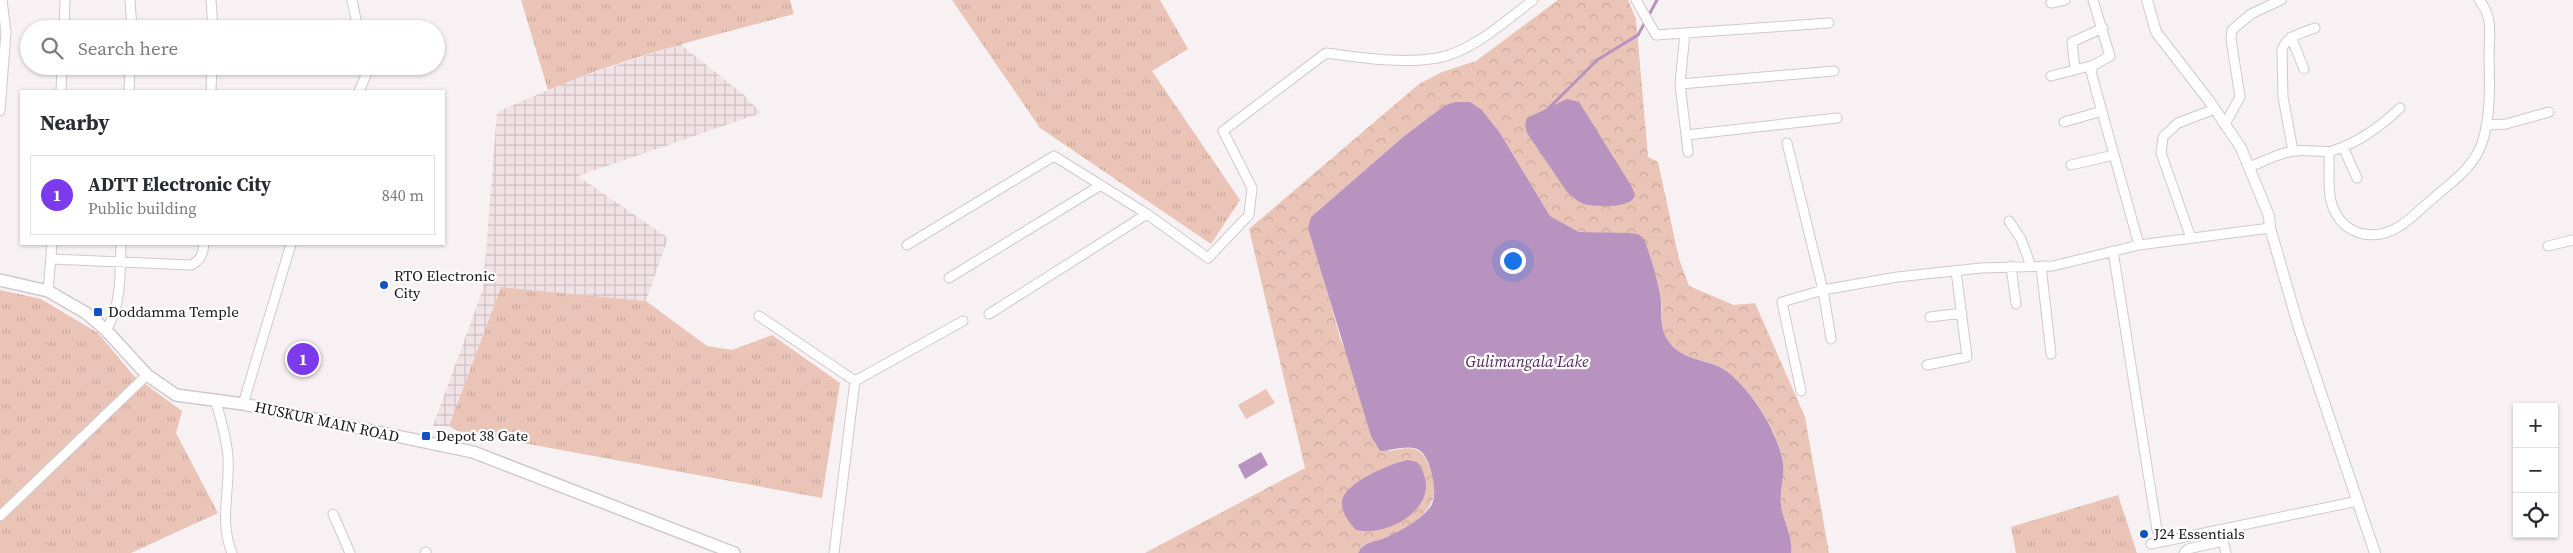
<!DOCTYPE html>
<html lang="en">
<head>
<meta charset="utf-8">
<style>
	body { margin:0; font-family:"Source Serif 4",serif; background:#f7f7f7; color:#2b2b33 }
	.controls { position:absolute; right:15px; bottom:15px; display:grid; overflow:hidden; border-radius:0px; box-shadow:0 1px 4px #0004 }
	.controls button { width:45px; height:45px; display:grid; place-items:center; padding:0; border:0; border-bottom:1px solid #e1e1e2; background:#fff; color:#2b2b33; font:25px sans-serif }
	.you { position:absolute; left:1512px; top:260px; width:18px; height:18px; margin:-12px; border:4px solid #fff; border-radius:50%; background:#1a73e8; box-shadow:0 0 0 8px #1a73e833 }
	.badge { display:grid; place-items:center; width:32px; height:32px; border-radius:50%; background:#7c3aed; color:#fff; font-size:16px; font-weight:700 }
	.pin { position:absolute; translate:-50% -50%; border:2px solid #fff; box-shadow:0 1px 5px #0006 }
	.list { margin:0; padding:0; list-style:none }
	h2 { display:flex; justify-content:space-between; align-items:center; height:65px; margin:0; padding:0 20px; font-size:21px }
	h2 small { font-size:16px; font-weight:400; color:#7c7c81 }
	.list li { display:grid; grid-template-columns:32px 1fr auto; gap:15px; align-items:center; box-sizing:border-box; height:80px; margin:0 10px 10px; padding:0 10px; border:1px solid #e1e1e2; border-radius:0px }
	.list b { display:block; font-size:19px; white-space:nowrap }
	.list p { margin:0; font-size:16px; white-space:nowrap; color:#7c7c81 }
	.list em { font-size:16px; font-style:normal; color:#7c7c81 }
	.icon { flex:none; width:28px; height:28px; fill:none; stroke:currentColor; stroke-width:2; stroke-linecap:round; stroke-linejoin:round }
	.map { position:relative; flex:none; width:2573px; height:553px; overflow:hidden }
	.search { position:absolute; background:#fff; box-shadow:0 1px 4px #0004; left:20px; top:20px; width:425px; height:55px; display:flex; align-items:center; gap:12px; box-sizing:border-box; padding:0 18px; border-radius:28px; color:#7c7c81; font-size:19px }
	.panel { position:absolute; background:#fff; box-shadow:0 1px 4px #0004; left:20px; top:90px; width:425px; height:155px; border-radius:0px }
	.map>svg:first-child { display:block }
</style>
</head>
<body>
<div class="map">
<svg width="2573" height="553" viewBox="0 0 2573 553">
	<defs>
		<pattern id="industrial-grid" width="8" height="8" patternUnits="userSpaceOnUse" patternTransform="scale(1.25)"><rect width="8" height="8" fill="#f1e2e6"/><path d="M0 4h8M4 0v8" fill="none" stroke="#cec1c5"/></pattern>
		<pattern id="grass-tufts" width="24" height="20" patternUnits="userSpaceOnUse" patternTransform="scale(1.25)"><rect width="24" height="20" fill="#eac5b7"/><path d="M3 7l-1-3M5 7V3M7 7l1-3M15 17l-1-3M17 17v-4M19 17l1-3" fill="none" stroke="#c8a89d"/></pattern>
		<pattern id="park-crowns" width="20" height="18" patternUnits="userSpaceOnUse" patternTransform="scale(1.25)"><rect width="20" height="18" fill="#eac5b7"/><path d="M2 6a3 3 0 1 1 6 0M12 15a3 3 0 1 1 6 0" fill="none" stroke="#c8a89d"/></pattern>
	</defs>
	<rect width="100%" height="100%" fill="#f8f1f3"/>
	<path fill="url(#industrial-grid)" d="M680,44l65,52 16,17 -183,63 90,62 -22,63 -145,-14 -52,139h-16l50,-137 14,-177 75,-32z"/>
	<path fill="url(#grass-tufts)" d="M521,0h269l4,14c-83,22 -167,42 -246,76z
		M952,0h208l28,49 -36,22 88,129 -29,44 -171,-116z
		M501,287l145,14 61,45 25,4 40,-15 68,48 -18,115 -364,-67 -9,-5z
		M0,290l41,9 57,34 36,43 48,35 -6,22 42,80 -87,40h-131z
		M2118,495l19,58h-121l-5,-26z"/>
	<path fill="url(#park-crowns)" d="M1558,0h70l8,19 12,138 10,5 21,97 10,27 45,19 21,-2 50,114 24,136h-38c1,-17 -8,-31 -10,-48 -2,-14 4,-28 2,-42 -5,-33 -29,-68 -54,-90 -16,-15 -43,-10 -60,-30 -11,-14 -5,-32 -9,-48 -4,-21 -15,-41 -22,-61l-59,-2 -29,-16 -50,-83 -18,-23 -38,-4 -41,31 -92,80 15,70 14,51 49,113c12,-2 27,-7 35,5 26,42 1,64 -37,81 -11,5 -23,4 -29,16h-213l160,-85 -56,-239 170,-145 23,-12 34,-11z"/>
	<path fill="#eac5b7" d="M1266,389l9,14 -29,16 -8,-14z"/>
	<path fill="#b893bf" d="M1567,99l12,3 53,85 3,8c-3,14 -40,12 -51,9 -6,-2 -12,-8 -17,-12l-40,-59 -2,-9 2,-6z
		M1455,102h15l12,8 18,23 50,83 29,16 49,1 10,1 6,5c7,18 12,37 16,55 3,16 -2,34 9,48 15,21 43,16 60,31 24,20 49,59 54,90 2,14 -4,28 -2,42 2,17 12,31 10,48h-433c6,-12 18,-11 29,-16 15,-7 34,-17 44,-31 8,-12 0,-49 -12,-56 -10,-6 -28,1 -39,1l-9,-15 -63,-208 3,-11 92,-80 41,-31z
		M1261,452l7,13 -23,14 -7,-14z
		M1408,460l9,2c31,40 -25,76 -61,68 -7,-8 -14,-16 -14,-27 0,-20 50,-40 66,-43z"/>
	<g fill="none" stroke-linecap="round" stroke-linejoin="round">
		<path stroke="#b893bf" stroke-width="3" d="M1549,108l48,-48 41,-25 19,-35"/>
		<g stroke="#cfc9cb" stroke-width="11">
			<path id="minor" d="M130,0l2,29
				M211,0l2,29
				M352,0l6,29
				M1636,0l20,35 173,-12
				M2051,3l14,-3
				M64,29l1,-29
				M1685,33l-5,51 8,68
				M2291,37l13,32
				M2094,65l-3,7 48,173
				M2075,70l-3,-28 31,-14
				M2051,76l43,-11 16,-9 -17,-56
				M1680,84l154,-13
				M61,91l1,-25
				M129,91l1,-25
				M211,91l1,-25
				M359,91l8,-18 -1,-7
				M0,111l6,-79 -4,-32
				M2064,122l38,-11
				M2225,124l15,-27 -9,-58 1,-9 19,-16 30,-14
				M2486,125l20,-1 43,-12
				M1686,135l151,-17
				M1787,143l36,147 8,49
				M2343,147l14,31
				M2293,151l-10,-54 -1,-47c4,-14 20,-17 33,-22
				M2329,152c1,18 -3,44 6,60 13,25 42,29 65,14 10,-6 19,-16 29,-24 16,-15 37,-28 48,-48 14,-24 13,-69 12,-97 0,-22 5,-39 -10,-57
				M2071,165l43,-10
				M2250,167c14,-6 29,-14 44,-16 11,-2 30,2 38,0 26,-8 49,-25 68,-43
				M2009,221l12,18 10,27
				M2191,238l-30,-85 2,-16 15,-14 37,-14
				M907,245l147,-89 93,58
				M2548,246l25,-6
				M2113,251l44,279
				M52,259l139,6c10,-5 12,-11 13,-21
				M2011,266l5,38
				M2041,266l10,88
				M949,278l152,-93
				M48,291l4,-47
				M989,314l158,-100 61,44 41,-43 3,-27 -29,-57 103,-78c36,5 76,11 112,5 33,-6 69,-38 95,-58
				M759,316l96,65 108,-60
				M1930,317l32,-4
				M106,330c16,-25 14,-58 15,-86
				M1927,365l40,-8 -11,-86
				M1801,391l-19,-89 41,-12 74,-13 84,-9 72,-2 86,-21 131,-17
				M216,402c5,19 11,36 12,56 2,33 -9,63 4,95
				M243,404l48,-160
				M333,514l17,39
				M0,516l147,-141
				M2222,536l4,17
				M2151,544l207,-43
				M425,553l1,-1
				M834,553l21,-172
				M2184,553l4,-4 35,-8"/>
		</g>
		<g stroke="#cfc9cb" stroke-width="12">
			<path id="tertiary" d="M2147,0l9,32 54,70 31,46 28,68 1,12 29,100 76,225"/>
		</g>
		<g stroke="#cfc9cb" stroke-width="14">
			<path id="secondary" d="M0,280l48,11 38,22 20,17 41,45 29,20 67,9 230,48 261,101"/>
		</g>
		<use href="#minor" stroke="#fff" stroke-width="9"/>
		<use href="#tertiary" stroke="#fff" stroke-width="10"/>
		<use href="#secondary" stroke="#fff" stroke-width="11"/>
	</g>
	<g fill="#1153be" stroke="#fff" stroke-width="2">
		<circle cx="384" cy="285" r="5"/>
		<rect x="93" y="307" width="10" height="10" rx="2.5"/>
		<rect x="421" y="431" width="10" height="10" rx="2.5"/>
		<circle cx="2144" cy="534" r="5"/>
	</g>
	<g text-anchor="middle" stroke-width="4.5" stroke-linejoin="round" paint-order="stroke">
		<g font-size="15" fill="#181617" stroke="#fff" text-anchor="start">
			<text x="394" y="281">RTO Electronic<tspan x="394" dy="17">City</tspan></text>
			<text x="108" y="317">Doddamma Temple</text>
			<text x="436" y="441">Depot 38 Gate</text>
			<text x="2154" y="539">J24 Essentials</text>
		</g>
		<g font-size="15" fill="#181617" stroke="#fff">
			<text transform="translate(327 422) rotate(12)" y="5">HUSKUR MAIN ROAD</text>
		</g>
		<g font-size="16" font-style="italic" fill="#54265d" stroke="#fff">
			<text x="1527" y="367">Gulimangala Lake</text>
		</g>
	</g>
</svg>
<div class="controls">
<button>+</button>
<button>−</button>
<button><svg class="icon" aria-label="locate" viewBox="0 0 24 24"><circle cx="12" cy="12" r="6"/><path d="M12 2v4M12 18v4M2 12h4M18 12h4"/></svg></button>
</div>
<div class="you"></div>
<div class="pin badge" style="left:303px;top:359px">1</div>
<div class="search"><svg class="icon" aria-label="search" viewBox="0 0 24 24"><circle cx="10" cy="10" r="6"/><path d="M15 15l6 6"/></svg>Search here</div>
<section class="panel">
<h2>Nearby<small></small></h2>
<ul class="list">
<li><span class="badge">1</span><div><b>ADTT Electronic City</b><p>Public building</p></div><em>840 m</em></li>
</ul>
</section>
</div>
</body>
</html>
